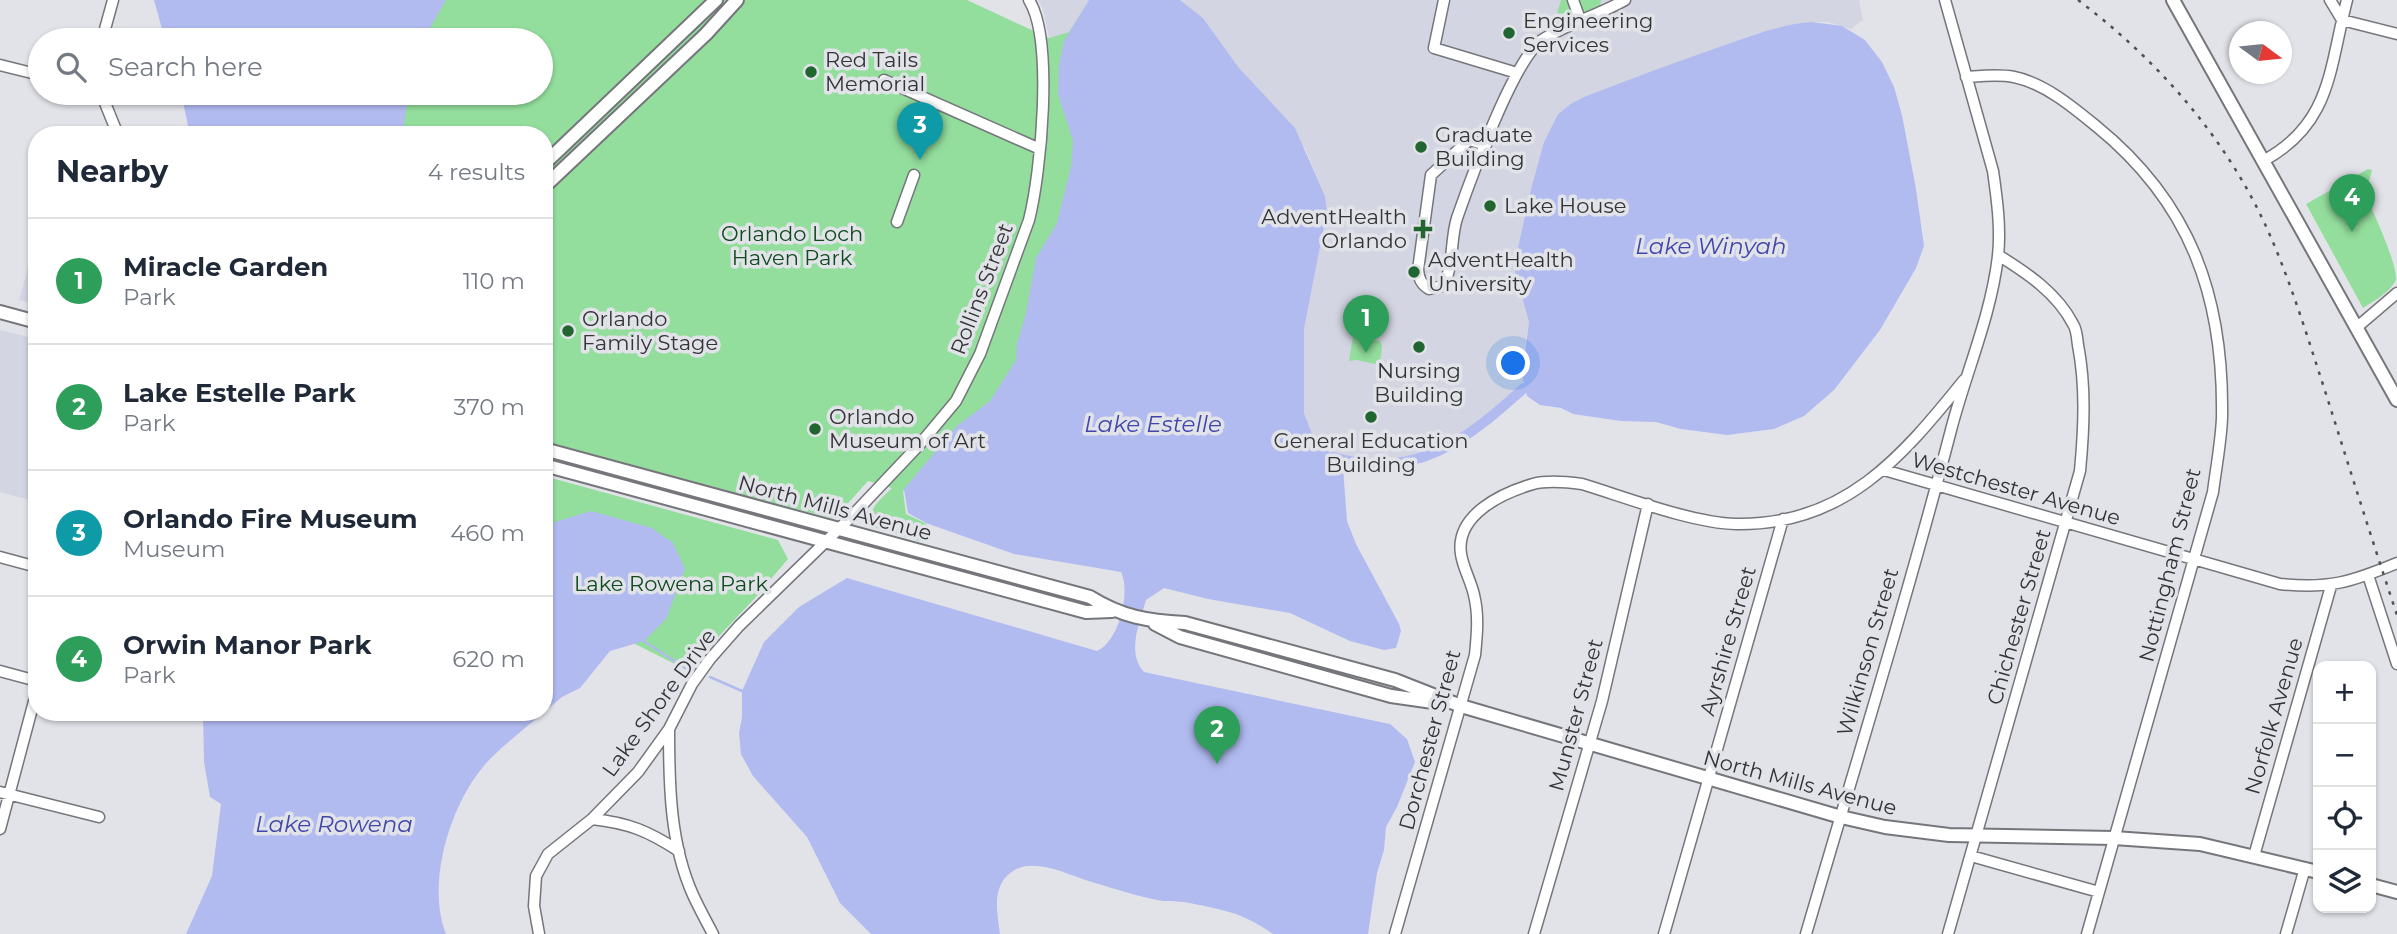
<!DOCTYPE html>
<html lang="en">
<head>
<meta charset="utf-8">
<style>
	body { margin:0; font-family:Montserrat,sans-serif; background:#f2f2f3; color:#1f2937 }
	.controls { position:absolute; right:21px; bottom:21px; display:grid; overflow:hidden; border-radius:14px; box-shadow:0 2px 5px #0004 }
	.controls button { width:63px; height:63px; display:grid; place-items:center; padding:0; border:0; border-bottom:2px solid #e0e1e3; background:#fff; color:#1f2937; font:35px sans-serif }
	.compass { position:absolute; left:2229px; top:21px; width:63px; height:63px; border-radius:50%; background:#fff; box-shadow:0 2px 5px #0004; rotate:105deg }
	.you { position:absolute; left:1514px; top:364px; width:24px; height:24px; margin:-18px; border:5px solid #fff; border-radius:50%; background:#1a73e8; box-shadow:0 0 0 10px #1a73e833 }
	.badge { display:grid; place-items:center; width:46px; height:46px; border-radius:50%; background:#0f766e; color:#fff; font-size:23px; font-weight:700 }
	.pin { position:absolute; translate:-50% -58px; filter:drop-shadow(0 2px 4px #0008) }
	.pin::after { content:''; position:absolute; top:37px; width:24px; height:21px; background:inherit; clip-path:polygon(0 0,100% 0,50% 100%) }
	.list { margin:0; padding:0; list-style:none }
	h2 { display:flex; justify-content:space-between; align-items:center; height:91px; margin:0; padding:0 28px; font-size:30px }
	h2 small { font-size:23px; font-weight:400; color:#747a83 }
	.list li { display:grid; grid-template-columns:46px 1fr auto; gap:21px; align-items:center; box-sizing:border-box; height:126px; padding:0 28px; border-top:2px solid #e0e1e3 }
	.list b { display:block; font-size:26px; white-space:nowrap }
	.list p { margin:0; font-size:23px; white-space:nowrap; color:#747a83 }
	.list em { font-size:23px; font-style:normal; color:#747a83 }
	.icon { flex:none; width:38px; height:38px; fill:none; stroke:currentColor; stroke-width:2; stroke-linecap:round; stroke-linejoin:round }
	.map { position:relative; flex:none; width:2397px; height:934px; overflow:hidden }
	.search { position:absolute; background:#fff; box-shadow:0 2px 5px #0004; left:28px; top:28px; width:525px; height:77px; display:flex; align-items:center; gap:18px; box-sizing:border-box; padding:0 24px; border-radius:38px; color:#747a83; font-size:26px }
	.panel { position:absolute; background:#fff; box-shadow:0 2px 5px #0004; left:28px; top:126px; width:525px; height:595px; border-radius:28px }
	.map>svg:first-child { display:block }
</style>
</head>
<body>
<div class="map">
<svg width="2397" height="934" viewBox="0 0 2397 934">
	<rect width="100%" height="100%" fill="#e2e3e9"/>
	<path fill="#d3d6e2" d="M1038,0h51l-20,33 -20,5 -6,-29z
		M1180,0h679l4,20 -12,9 -23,-7h-16l-54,11 -174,64 -12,6 -14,11 -14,28 -13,47 -16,83 14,50 -7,40 2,26 -33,30 -37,26 -39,18 -57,3 -25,-8 -21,-23 -8,-21v-84l23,-118 -2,-15 -20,-48 -66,-80 -36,-50z
		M37,237v68l-18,-5z
		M0,330l37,9v163l-37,-10z"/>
	<path fill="#93de9d" d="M384,0h583l82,38 20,-6 16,-25 -3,104 -39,234 -111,153 -29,-7 3,23 21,10 -5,18 -52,-16c-3,-17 11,-27 22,-38l-24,-7 -34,38 -290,-78v-306h-188l7,-42h178v-53h-167z
		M1561,0h40l-1,7 -47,21z
		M2368,169l4,1 -7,25c9,18 32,68 31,85 -7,13 -22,21 -33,28l-57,-104z
		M1353,336l27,5 2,5 -2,19 -23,-5 -8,1z
		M544,476l234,64 10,19 -34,40 -67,71 -66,-33 -77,-20z"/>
	<path fill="#b1bbf0" d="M154,0h292l-23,40h-258z
		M1089,0h91l23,18 36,50 56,60 30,68 2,15 -23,118v84l8,21 31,33 4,54 9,23 43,80 2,7 -5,17 -12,2 -34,-9 -60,-28 -82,-14 -44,-11 -18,12c-6,21 -20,53 -2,72l246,52 17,15 8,23 -18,45 -11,20 -2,23 -7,23 -9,61h-95c-11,-8 -24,-15 -37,-20 -16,-5 -35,-9 -52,-12 -9,-1 -18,0 -27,-2 -20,-4 -41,-11 -62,-17 -22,-6 -60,-27 -82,-12 -22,14 -16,41 -13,63h-129l-31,-31 -33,-66 -54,-61 -12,-22 -2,-21 3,-16v-26l22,-49 35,-35 48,-29 250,73c22,-10 34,-58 24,-79l-107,-18 -88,-31 -18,-10 -4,-24 53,-63 33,-25 26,-41 1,-16 9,-31 10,-55 21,-35 14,-57 2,-25 -15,-47 1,-29 5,-24z
		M1812,22l30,4 23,14 17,22 12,25 8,28 14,74 8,57 -8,22 -36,62 -46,60 -30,26 -30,13 -47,6 -46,-6 -25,-7 -35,-1 -48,-7 -12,-6 -21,-3 -13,-9 -5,-22 7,-52 -14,-50 3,-24 13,-59 13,-47 14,-28 14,-11 12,-6c46,-18 92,-35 138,-51 29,-10 59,-22 90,-24z
		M181,93h228l-7,42h-212z
		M591,511l61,17 21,15 12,26 -19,50 -22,22 -34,10 -30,37 -18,9 -18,15v-180l11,-10z
		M203,712h341c-17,15 -37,30 -53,46 -39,39 -66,124 -45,176h-260l26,-58 9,-72 -11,-7 -6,-35z"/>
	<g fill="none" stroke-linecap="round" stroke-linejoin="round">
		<path stroke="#b1bbf0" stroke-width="2.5" d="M644,641l44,29
			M710,677l32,14"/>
		<path stroke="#b1bbf0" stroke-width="10" d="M1333,457c83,24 132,-16 191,-69"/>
		<g stroke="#75767b" stroke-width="13">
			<path id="minor" d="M1444,0l-10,48 83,25
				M1573,0l8,22
				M2330,0l12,20 55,14
				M102,40l11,-40
				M0,65l40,10
				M1966,77c16,-1 32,-3 48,0 30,6 59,30 82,49 95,77 128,171 126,292 -1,24 -6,50 -9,74l-126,442
				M884,80l156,69
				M98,93l5,5 15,37
				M1486,145l-17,-5 -38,35 -13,95c1,9 3,14 11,19l14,-3c11,-19 7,-46 14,-68 13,-37 57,-159 85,-178 24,-16 57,-25 83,-40
				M2263,161c69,-37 66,-93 84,-161
				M897,222l17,-47
				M2356,328l41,-35
				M1884,470l396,114c50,5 71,-2 117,-21
				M0,557l37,10
				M2368,575l29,89
				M0,671l37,10
				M669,730c0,55 1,114 24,165 6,13 13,26 20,39
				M0,792l99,25
				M592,819c37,4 56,12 87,32
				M0,829l37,-139
				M1971,856l128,36
				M2254,856l77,-270
				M539,934l-5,-28 2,-30 12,-22 44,-35 46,-47 31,-43 23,-45 18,-25 29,-33 110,-107 71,-75 36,-43 24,-47 49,-134c12,-47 25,-180 0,-220
				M1395,934l80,-279c2,-20 4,-40 -1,-60 -3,-14 -11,-27 -13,-41 -6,-39 41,-61 72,-70 15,-4 34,-2 49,0 43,13 110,39 154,40 108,2 166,-67 228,-144
				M1534,934l68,-233 46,-197
				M1664,934l119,-415
				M1806,934c49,-168 101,-335 145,-504 15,-58 40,-114 47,-174 3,-28 -1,-57 -5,-85l-48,-171
				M1948,934l132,-463c4,-43 6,-84 -2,-126 -1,-6 -1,-15 -5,-21 -16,-31 -46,-51 -75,-69
				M2286,934l19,-66"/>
		</g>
		<g stroke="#75767b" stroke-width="16">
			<path id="major" d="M2173,0l224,400
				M544,164l172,-164
				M544,187l162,-153 31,-34
				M0,312l37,10
				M544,449l546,148c32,20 58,24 95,26l210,57 66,26 380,111 44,10 64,8 165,3 86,6 118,28
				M544,465l542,147 26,-1
				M1155,624l25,13 211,59 49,7
				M2371,885l26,7"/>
		</g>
		<use href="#minor" stroke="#fff" stroke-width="10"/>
		<use href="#major" stroke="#fff" stroke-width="12"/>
		<path stroke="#4f5053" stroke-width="2.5" stroke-dasharray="3.5 7" stroke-linecap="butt" d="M2078,0c78,59 144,133 186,222 26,56 44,117 63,175 23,73 46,146 70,218"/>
	</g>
	<g fill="#216530" stroke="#e2e3e9" stroke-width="2.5">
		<circle cx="1509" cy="33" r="7"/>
		<circle cx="811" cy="72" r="7"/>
		<circle cx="1421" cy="147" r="7"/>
		<circle cx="1490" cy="206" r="7"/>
		<path d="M1419.5 218.5h7v7h7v7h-7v7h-7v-7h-7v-7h7z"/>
		<circle cx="1414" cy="272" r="7"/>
		<circle cx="568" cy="331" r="7"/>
		<circle cx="1419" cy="347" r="7"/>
		<circle cx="1371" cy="417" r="7"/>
		<circle cx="815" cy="429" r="7"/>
	</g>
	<g text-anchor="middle" stroke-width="7" stroke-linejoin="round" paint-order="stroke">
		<g font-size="21" fill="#333436" stroke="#e2e3e9" text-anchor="start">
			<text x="1523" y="28">Engineering<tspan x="1523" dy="24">Services</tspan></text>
			<text x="825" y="67">Red Tails<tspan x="825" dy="24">Memorial</tspan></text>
			<text x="1435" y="142">Graduate<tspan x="1435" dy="24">Building</tspan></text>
			<text x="1504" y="213">Lake House</text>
			<text x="1407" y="224" text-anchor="end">AdventHealth<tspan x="1407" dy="24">Orlando</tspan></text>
			<text x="1428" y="267">AdventHealth<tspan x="1428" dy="24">University</tspan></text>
			<text x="582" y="326">Orlando<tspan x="582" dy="24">Family Stage</tspan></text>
			<text x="1419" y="378" text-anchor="middle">Nursing<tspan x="1419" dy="24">Building</tspan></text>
			<text x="829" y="424">Orlando<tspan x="829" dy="24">Museum of Art</tspan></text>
			<text x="1371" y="448" text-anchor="middle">General Education<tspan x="1371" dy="24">Building</tspan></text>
		</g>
		<g font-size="21" fill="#104a1f" stroke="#e2e3e9">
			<text x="792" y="241">Orlando Loch<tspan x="792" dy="24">Haven Park</tspan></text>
			<text x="671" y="591">Lake Rowena Park</text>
		</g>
		<g font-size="21" fill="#333436" stroke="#e2e3e9">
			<text transform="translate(982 289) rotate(-69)" y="7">Rollins Street</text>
			<text transform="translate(2016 489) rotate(16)" y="7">Westchester Avenue</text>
			<text transform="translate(835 508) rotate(15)" y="7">North Mills Avenue</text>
			<text transform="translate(2170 565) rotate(-76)" y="7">Nottingham Street</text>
			<text transform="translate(2019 617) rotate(-74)" y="7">Chichester Street</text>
			<text transform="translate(1728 641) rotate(-74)" y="7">Ayrshire Street</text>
			<text transform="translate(1868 652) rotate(-74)" y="7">Wilkinson Street</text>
			<text transform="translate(659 703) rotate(-54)" y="7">Lake Shore Drive</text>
			<text transform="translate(1576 715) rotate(-75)" y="7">Munster Street</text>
			<text transform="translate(2274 716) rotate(-74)" y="7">Norfolk Avenue</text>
			<text transform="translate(1430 740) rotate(-75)" y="7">Dorchester Street</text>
			<text transform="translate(1800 783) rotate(15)" y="7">North Mills Avenue</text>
		</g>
		<g font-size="23" font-style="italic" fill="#4147aa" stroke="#e2e3e9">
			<text x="1711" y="254">Lake Winyah</text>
			<text x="1153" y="432">Lake Estelle</text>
			<text x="334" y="832">Lake Rowena</text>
		</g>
	</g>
</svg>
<div class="controls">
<button>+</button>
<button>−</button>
<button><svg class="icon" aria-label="locate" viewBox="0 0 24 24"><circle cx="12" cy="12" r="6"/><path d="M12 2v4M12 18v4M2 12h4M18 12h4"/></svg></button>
<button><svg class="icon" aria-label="layers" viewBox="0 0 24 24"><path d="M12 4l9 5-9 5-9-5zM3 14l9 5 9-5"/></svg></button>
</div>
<svg class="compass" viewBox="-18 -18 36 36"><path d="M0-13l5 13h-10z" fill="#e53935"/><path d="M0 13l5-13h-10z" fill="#747a83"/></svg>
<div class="you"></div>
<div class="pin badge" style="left:1366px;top:353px;background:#2e9e5b">1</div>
<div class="pin badge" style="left:1217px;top:764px;background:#2e9e5b">2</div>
<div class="pin badge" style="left:920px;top:160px;background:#0f9aa8">3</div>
<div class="pin badge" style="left:2352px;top:232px;background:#2e9e5b">4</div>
<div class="search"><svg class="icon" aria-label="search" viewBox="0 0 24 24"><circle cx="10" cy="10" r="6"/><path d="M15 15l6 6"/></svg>Search here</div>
<section class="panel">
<h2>Nearby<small>4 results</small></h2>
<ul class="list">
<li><span class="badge" style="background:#2e9e5b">1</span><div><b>Miracle Garden</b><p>Park</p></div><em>110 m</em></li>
<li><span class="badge" style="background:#2e9e5b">2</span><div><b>Lake Estelle Park</b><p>Park</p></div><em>370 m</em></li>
<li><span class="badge" style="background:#0f9aa8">3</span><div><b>Orlando Fire Museum</b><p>Museum</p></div><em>460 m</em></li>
<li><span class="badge" style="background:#2e9e5b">4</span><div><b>Orwin Manor Park</b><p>Park</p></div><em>620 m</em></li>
</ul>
</section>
</div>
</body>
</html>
